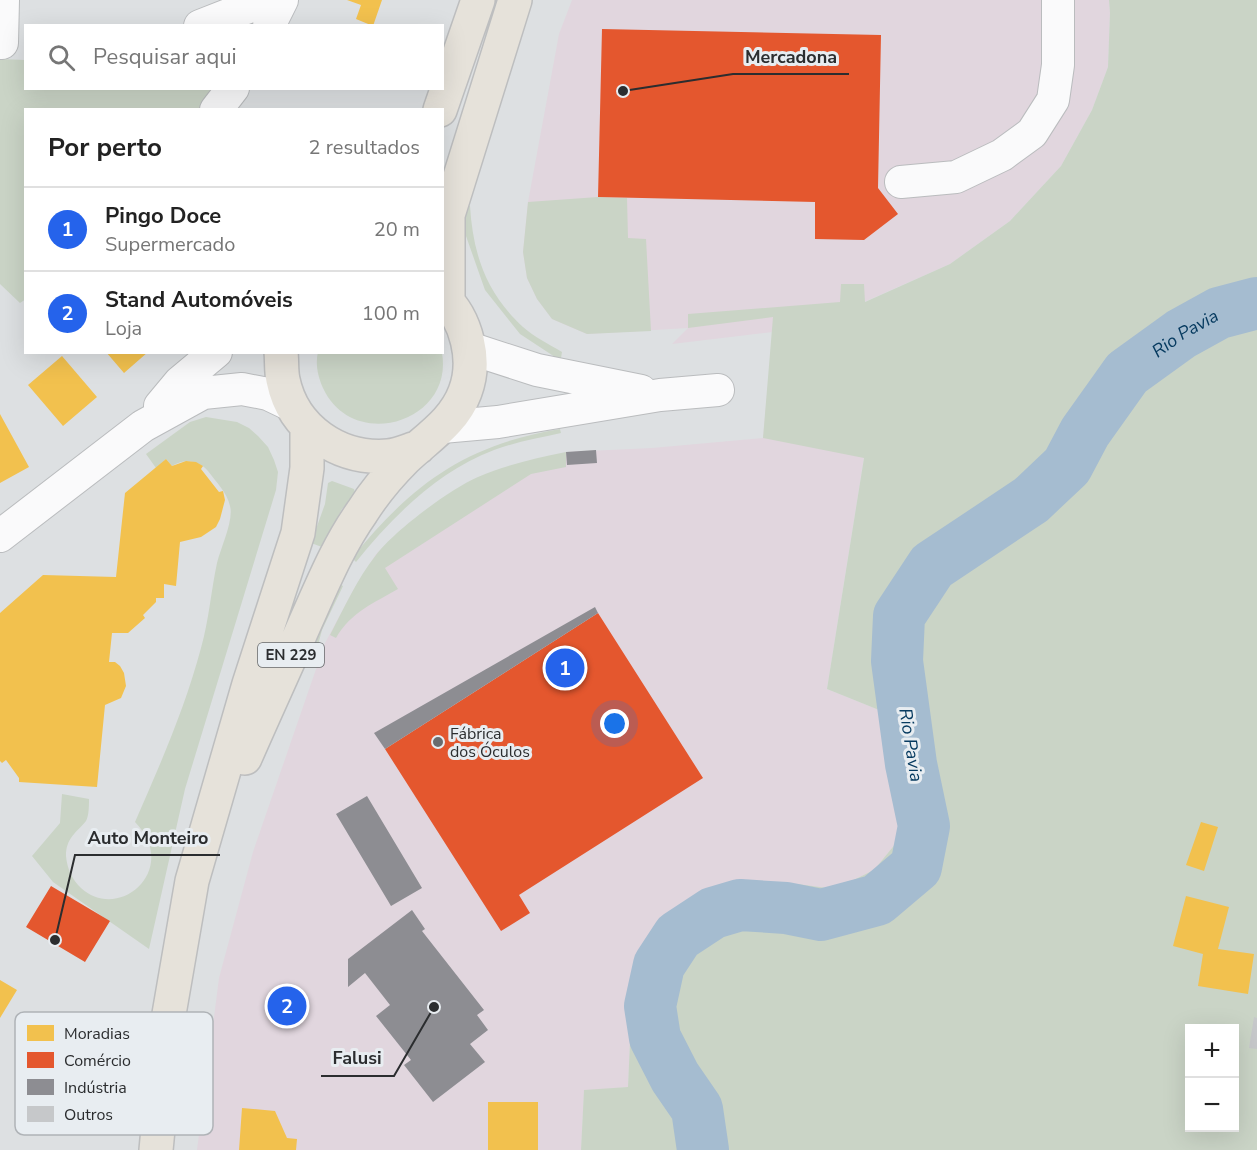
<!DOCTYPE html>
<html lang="pt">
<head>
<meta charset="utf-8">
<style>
	body { margin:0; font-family:"Nunito Sans",sans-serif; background:#f2f2f2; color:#222 }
	.controls { position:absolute; right:18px; bottom:18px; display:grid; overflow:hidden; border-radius:0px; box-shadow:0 6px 24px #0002 }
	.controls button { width:54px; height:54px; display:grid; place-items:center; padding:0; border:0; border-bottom:2px solid #e0e0e0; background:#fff; color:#222; font:30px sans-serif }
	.you { position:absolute; left:615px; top:724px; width:21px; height:21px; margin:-15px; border:4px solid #fff; border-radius:50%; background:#1a73e8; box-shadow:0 0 0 9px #1a73e833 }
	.badge { display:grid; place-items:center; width:39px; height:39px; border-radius:50%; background:#2563eb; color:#fff; font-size:20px; font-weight:700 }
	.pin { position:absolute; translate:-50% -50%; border:3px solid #fff; box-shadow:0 2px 6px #0006 }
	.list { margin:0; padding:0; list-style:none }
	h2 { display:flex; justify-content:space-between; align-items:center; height:78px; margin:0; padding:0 24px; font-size:26px }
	h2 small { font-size:20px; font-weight:400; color:#767676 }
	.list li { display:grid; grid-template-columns:39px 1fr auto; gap:18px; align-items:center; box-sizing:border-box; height:84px; padding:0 24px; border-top:2px solid #e0e0e0 }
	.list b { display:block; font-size:22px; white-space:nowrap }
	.list p { margin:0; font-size:20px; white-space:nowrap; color:#767676 }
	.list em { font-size:20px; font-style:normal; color:#767676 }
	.icon { flex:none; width:33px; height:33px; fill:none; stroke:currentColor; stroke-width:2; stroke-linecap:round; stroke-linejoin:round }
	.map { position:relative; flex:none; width:1257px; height:1150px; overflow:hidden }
	.search { position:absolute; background:#fff; box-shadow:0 6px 24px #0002; left:24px; top:24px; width:420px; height:66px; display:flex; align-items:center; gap:15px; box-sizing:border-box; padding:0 21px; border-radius:0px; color:#767676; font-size:22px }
	.panel { position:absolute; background:#fff; box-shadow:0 6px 24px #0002; left:24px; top:108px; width:420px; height:246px; border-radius:0px }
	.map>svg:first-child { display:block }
</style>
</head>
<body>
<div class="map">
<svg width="1257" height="1150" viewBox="0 0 1257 1150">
	<rect width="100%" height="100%" fill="#dde0e2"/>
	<path fill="#e1d6de" d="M572,0h537l1,13 -2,54 -16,43 -31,56 -51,55 -60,43 -86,38v155l-37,232 62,25 10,77 2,46 -27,33 -40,19 -37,-5 -47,11 -41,3 -77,98 -4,91 -44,4 -3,59h-384l22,-172 34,-126 72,-209 29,-54 22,-35 25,-24 36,-28 39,-24 90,-26 86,-4 111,-10 10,-106 -101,12 16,-16 -101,6 -35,-15 -15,-20 -10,-21 -4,-26 5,-50 31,-168z"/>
	<path fill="#cad4c6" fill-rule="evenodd" d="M1109,0h148v1150h-676l3,-60 44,-3 4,-91 20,-51 57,-47 41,-3 47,-11 38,5 39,-19 27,-33 -2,-46 -10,-77 -62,-25 37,-231 -101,-20 10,-121 -85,11v-14l152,-12 1,-18h23l1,18 85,-38 60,-43 51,-55 31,-56 16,-43 2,-54zM1190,1028h44v100h-44z
		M0,59l25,1 1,28 192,1 -19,20 -173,1v189l-6,4 -20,-19z
		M598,197l29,1 1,40 18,1 5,92 -64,3 -35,-15 -15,-20 -10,-21 -4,-26 5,-50z
		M463,204l7,2c3,48 16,87 53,121 11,10 26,17 39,25l-1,6 -6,-1 -35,-23 -35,-44 -19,-54z
		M318,352l124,1c12,69 -89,100 -119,35 -5,-11 -8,-24 -5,-36z
		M206,417l31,5 12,6 9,8 10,11 6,13 4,12 -2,18 -91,299 -36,160 -96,-67 -21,-26 28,-33 2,-29 27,5c0,6 0,17 -3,22 -10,12 -20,17 -20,35 1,12 6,24 15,32 38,35 100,-19 54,-66 25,-57 50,-114 66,-174 8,-28 10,-57 16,-85 4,-16 17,-43 13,-57 -3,-14 -14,-24 -22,-35 -9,-11 -24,-13 -36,-5l-6,-7 -10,9 -10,-14 44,-32z
		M560,429l1,4c-23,5 -45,9 -67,17 -56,21 -101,66 -138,112l-4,-4c60,-74 113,-113 208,-129z
		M566,452v15l-35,7 -146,94 13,21c-24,14 -47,23 -62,49l-6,-3c14,-27 27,-56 46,-80 18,-24 74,-66 102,-78 28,-12 58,-19 88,-25z
		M332,481l22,8 1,4 -13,16 -20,38 -11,-4 14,-39 3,-21z
		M339,584l4,2 -21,44 -7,26h-5l8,-27z"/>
	<path fill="#f2c14e" d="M347,0h35l-9,26 -17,-7 5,-14z
		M106,352h42l-24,21z
		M62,356l35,41 -34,29 -35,-41z
		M0,414l29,53 -29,16z
		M166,459l6,7 14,-5 10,1 7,4 -2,3 18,23 4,-1 2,9 -5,19 -4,8 -15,10 -21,5 -4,44 -12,-2v14h-8v4l-13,13 2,3 -17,15h-16l-3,29h6l5,4 4,7 2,13 -5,12 -16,7 -8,82 -78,-5v-4l-13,-18 -4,3 -2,-2v-148l43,-38 73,2 9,-84z
		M1201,822l17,5 -14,44 -18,-6z
		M1186,896l43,11 -11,42 36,5 -6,40 -50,-8 5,-32 -30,-8z
		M0,980l17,10 -17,28z
		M488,1102h50v48h-50z
		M242,1108l33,3 12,27 10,1 -1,11h-57z"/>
	<path fill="#e4572e" d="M602,29l279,6 -3,153 20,26 -34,26 -49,-1v-37l-217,-5z
		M598,613l105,165 -184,117 11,18 -29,18 -116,-182z
		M51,886l59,35 -25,41 -59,-35z"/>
	<path fill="#8d8d92" d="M596,450l1,13 -30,2 -1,-13z
		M595,607l3,6 -213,136 -11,-16z
		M367,796l55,92 -31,18 -55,-92z
		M412,910l13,19 -3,2 62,79 -7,5 11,15 -18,14 15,18 -52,40 -29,-37 7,-5 -35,-44 14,-11 -25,-32 -17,14v-28z"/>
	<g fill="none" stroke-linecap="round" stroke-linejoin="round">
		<path stroke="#a5bcd0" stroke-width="52" id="s1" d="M703,1150l-6,-41 -22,-32 -20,-39 -5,-32 9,-41 19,-29 35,-23 27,-8 46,3 35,7 56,-15 39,-33 8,-41 -13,-62 -14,-103 2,-45 33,-50 99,-66 36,-34 18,-34 42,-59 54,-39 38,-21 38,-10"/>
	</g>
	<path fill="#c6c8ca" d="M1254,1017l3,1v31l-8,-1z"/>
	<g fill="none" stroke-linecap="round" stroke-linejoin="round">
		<g stroke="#babcbe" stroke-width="34">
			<path id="minor" d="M200,26l66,-26
				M269,26l13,-26
				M2,43l1,-43
				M216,110l17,-22
				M901,182l55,-5 46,-22 30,-22 21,-33 5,-35v-65
				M469,348l68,22 104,21
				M160,406l20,-24 36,-30
				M442,427l56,-5 162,-27 58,-5
				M0,536l143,-110 60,-33 39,-4 26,5 23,11"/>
		</g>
		<g stroke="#bdbebf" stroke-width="36">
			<path id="major" d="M440,110l38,-110
				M448,301v-86l67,-215
				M281,352c1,9 0,19 2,28 10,49 56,80 105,76 10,-1 21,-6 31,-9
				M245,758c20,-46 41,-91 61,-137 17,-38 32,-75 56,-109 12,-19 27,-37 43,-53 22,-21 49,-37 60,-67 12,-31 2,-73 -23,-96
				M156,1150l13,-136 23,-133 57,-197 49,-151 9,-65v-41"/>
		</g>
		<use href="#minor" stroke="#fafafb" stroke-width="32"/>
		<use href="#major" stroke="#e6e2da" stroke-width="33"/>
	</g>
	<circle fill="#696c6e" stroke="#e8edf1" stroke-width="2" cx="438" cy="742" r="6"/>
	<g text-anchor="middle" stroke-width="6" stroke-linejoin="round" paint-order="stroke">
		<rect fill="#e8edf1" stroke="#646769" stroke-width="1.5" x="258" y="643" width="66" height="24" rx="4.5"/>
		<g font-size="15" font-weight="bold" fill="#2b2d2f">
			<text x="291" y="660">EN 229</text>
		</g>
		<g font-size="16" fill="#2b2d2f" stroke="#e8edf1" text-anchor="start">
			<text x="450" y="739">Fábrica<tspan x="450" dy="18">dos Óculos</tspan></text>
		</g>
		<g font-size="18" font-style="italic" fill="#073b60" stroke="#e8edf1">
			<text dy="6" stroke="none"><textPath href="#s1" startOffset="1158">Rio Pavia</textPath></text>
			<text transform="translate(911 745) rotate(81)" y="6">Rio Pavia</text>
		</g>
	</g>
	<rect x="15" y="1012" width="198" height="123" rx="9" fill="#e8edf1" stroke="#afb3b7" stroke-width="1.5"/>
	<rect x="27" y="1025" width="27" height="16" fill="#f2c14e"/>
	<rect x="27" y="1052" width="27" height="16" fill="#e4572e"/>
	<rect x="27" y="1079" width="27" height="16" fill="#8d8d92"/>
	<rect x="27" y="1106" width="27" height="16" fill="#c6c8ca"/>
	<g font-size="16" fill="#2b2d2f">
		<text x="64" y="1039">Moradias</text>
		<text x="64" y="1066">Comércio</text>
		<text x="64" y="1093">Indústria</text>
		<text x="64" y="1120">Outros</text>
	</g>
	<path fill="none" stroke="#2b2d2f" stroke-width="2" d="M623 91L733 74H849M55 940L75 855H220M434 1007L394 1076H321"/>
	<g fill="#2b2d2f" stroke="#e8edf1" stroke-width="2">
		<circle cx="623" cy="91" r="6"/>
		<circle cx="55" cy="940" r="6"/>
		<circle cx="434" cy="1007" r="6"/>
	</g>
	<g font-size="18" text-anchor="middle" font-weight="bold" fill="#2b2d2f" stroke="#e8edf1" stroke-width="6" stroke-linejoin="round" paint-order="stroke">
		<text x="791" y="63">Mercadona</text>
		<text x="148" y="844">Auto Monteiro</text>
		<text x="357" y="1064">Falusi</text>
	</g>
</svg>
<div class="controls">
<button>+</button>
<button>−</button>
</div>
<div class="you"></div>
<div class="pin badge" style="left:565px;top:668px">1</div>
<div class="pin badge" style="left:287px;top:1006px">2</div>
<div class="search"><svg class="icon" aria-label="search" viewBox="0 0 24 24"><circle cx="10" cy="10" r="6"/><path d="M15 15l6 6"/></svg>Pesquisar aqui</div>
<section class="panel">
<h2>Por perto<small>2 resultados</small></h2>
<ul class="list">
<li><span class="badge">1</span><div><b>Pingo Doce</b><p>Supermercado</p></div><em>20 m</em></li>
<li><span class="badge">2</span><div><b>Stand Automóveis</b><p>Loja</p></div><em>100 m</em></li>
</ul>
</section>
</div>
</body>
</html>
